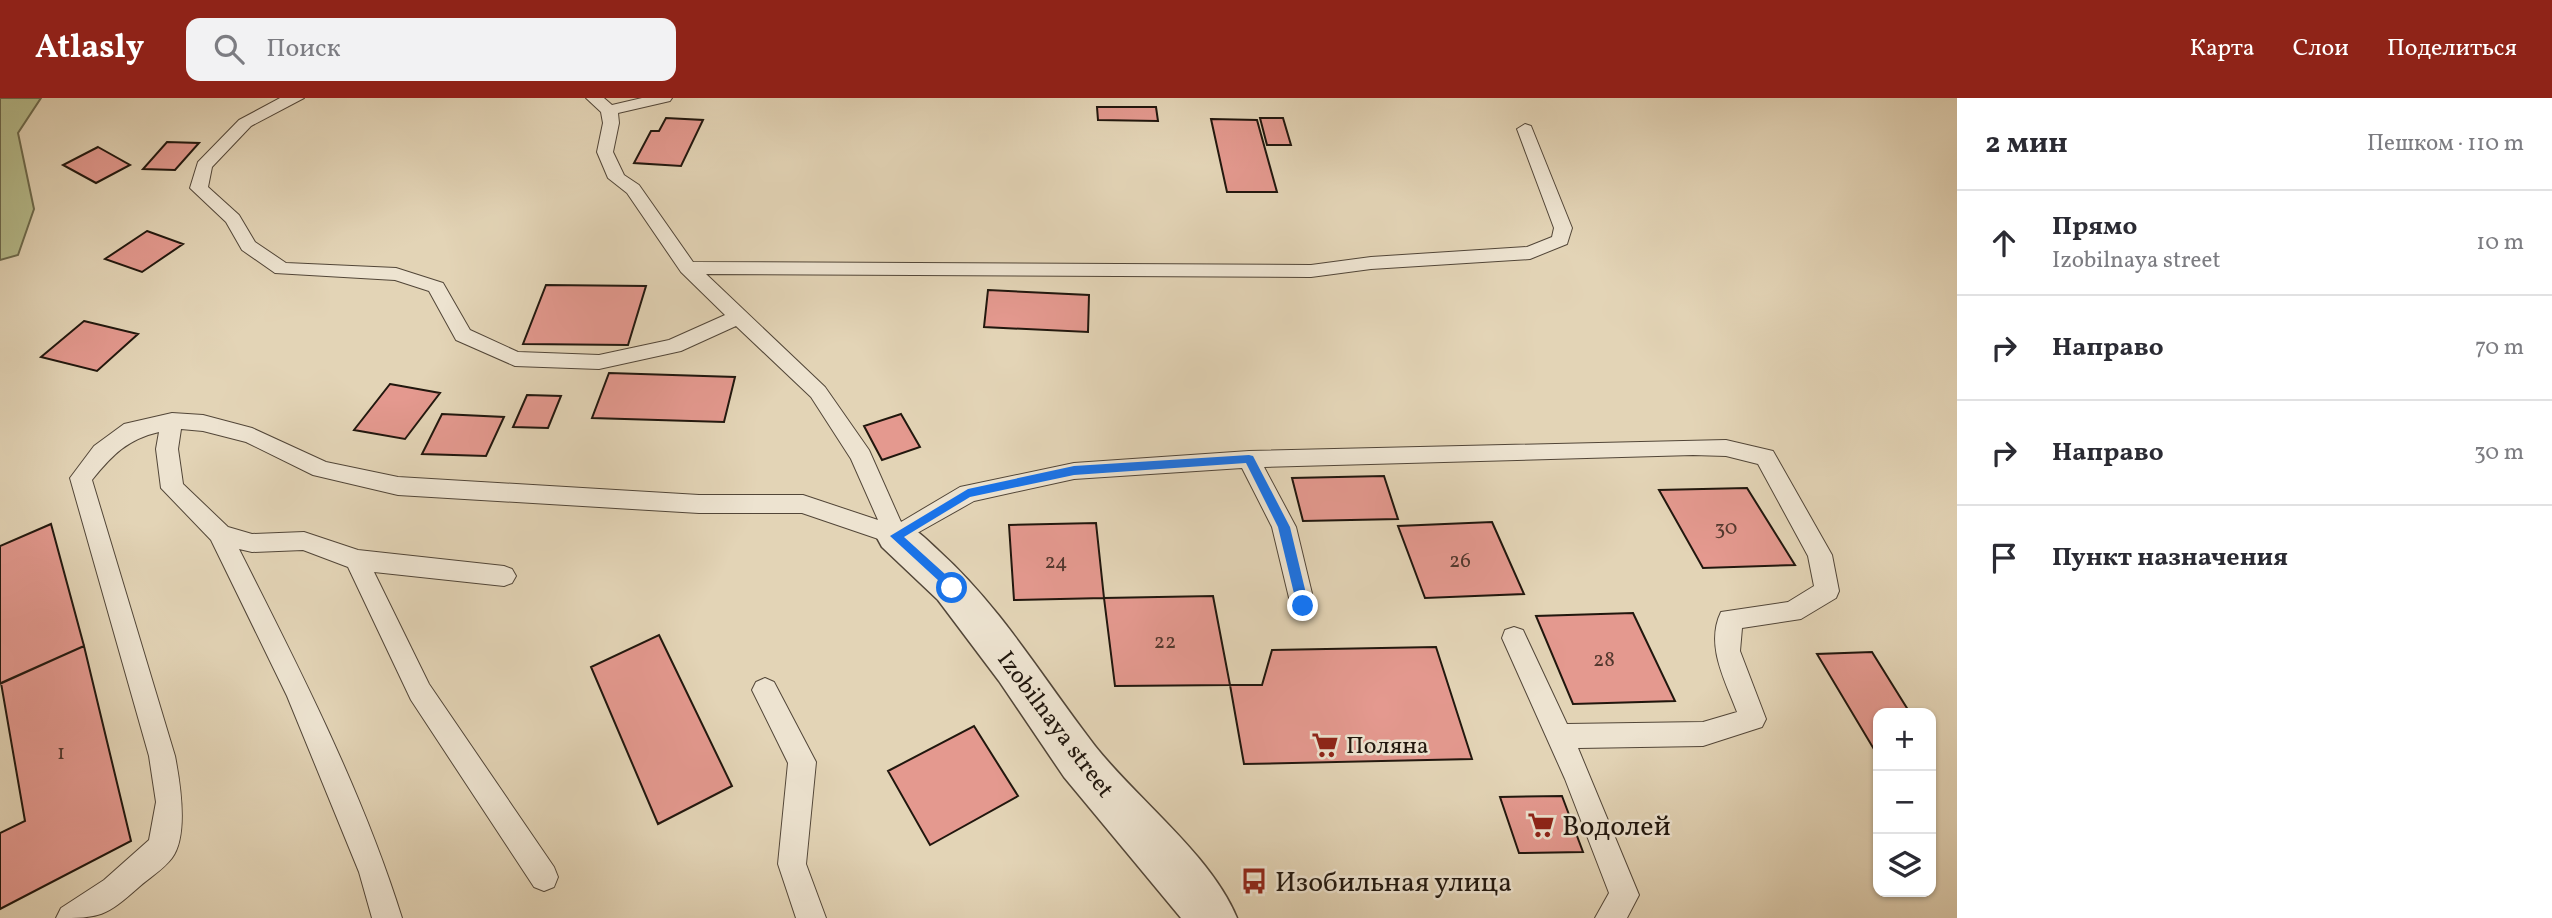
<!DOCTYPE html>
<html lang="ru">
<head>
<meta charset="utf-8">
<style>
	body { margin:0; font-family:Vollkorn,serif; background:#f2f2f3; color:#2b2b33 }
	.controls { position:absolute; right:21px; bottom:21px; display:grid; overflow:hidden; border-radius:14px; box-shadow:0 2px 5px #0004 }
	.controls button { width:63px; height:63px; display:grid; place-items:center; padding:0; border:0; border-bottom:2px solid #e1e1e2; background:#fff; color:#2b2b33; font:35px sans-serif }
	.stop { position:absolute; width:21px; height:21px; margin:-16px; border:5px solid #1a73e8; border-radius:50%; background:#fff }
	.stop.end { background:#1a73e8; border-color:#fff; box-shadow:0 2px 7px #0008 }
	.list { margin:0; padding:0; list-style:none }
	h2 { display:flex; justify-content:space-between; align-items:center; height:91px; margin:0; padding:0 28px; font-size:30px }
	h2 small { font-size:23px; font-weight:400; color:#7c7c81 }
	.list li { display:grid; grid-template-columns:46px 1fr auto; gap:21px; align-items:center; box-sizing:border-box; height:105px; padding:0 28px; border-top:2px solid #e1e1e2 }
	.list b { display:block; font-size:26px; white-space:nowrap }
	.list p { margin:0; font-size:23px; white-space:nowrap; color:#7c7c81 }
	.list em { font-size:23px; font-style:normal; color:#7c7c81 }
	.icon { flex:none; width:38px; height:38px; fill:none; stroke:currentColor; stroke-width:2; stroke-linecap:round; stroke-linejoin:round }
	.map { position:relative; flex:none; width:1957px; height:820px; overflow:hidden }
	header { display:flex; align-items:center; gap:42px; box-sizing:border-box; height:98px; padding:0 35px; background:#8f2418; color:#fff }
	header strong { font-size:33px }
	nav { display:flex; gap:38px; margin-inline-start:auto; font-size:24px }
	.search { width:490px; height:63px; background:#f2f2f3; display:flex; align-items:center; gap:18px; box-sizing:border-box; padding:0 24px; border-radius:14px; color:#7c7c81; font-size:26px }
	main { display:flex }
	aside { flex:1; background:#fff }
	.map>svg:first-child { display:block }
</style>
</head>
<body>
<header>
<strong>Atlasly</strong>
<div class="search"><svg class="icon" aria-label="search" viewBox="0 0 24 24"><circle cx="10" cy="10" r="6"/><path d="M15 15l6 6"/></svg>Поиск</div>
<nav><a>Карта</a><a>Слои</a><a>Поделиться</a></nav>
</header>
<main>
<div class="map">
<svg width="1957" height="820" viewBox="0 0 1957 820">
	<rect width="100%" height="100%" fill="#e3d4b6"/>
	<filter id="stains"><feTurbulence type="fractalNoise" baseFrequency=".00286" numOctaves="4"/><feColorMatrix values="0 0 0 0 .2 0 0 0 0 .09 0 0 0 0 .02 0 0 0 .5 -.17"/></filter>
	<radialGradient id="worn" r=".72"><stop offset=".6" stop-color="#630" stop-opacity="0"/><stop offset="1" stop-color="#630" stop-opacity=".3"/></radialGradient>
	<path fill="#b6bc8c" stroke="#6c6a4d" stroke-width="2" d="M0,0h41l-23,35 16,76 -16,46 -18,5z"/>
	<path fill="#e4998f" stroke="#21170e" stroke-width="2" d="M1097,9h59l2,14 -60,-1z
		M666,20l37,2 -22,46 -47,-3 17,-32h8z
		M1260,20h23l8,27h-24z
		M1211,21l46,1 20,72h-50z
		M167,44l32,1 -24,27 -32,-1z
		M98,49l32,18 -34,18 -33,-18z
		M147,133l36,13 -41,28 -37,-13z
		M546,187l100,1 -18,59 -105,-1z
		M988,192l101,5 -1,37 -104,-5z
		M84,223l54,13 -41,37 -56,-14z
		M609,275l126,4 -11,45 -132,-4z
		M390,286l50,9 -35,46 -51,-9z
		M527,297l34,1 -13,32 -35,-1z
		M442,316l62,3 -18,39 -64,-2z
		M901,316l19,33 -38,13 -18,-34z
		M1384,378l14,43 -95,2 -11,-43z
		M1747,390l48,77 -92,3 -44,-78z
		M1492,424l32,72 -99,4 -27,-72z
		M1096,425l8,75 -90,2 -5,-75z
		M51,426l33,122 -84,38v-138z
		M1213,498l17,89 -115,1 -11,-88z
		M1633,515l42,88 -102,3 -37,-88z
		M659,537l73,151 -74,38 -67,-157z
		M84,548l47,195 -131,68v-76l25,-12 -24,-138z
		M1436,549l36,112 -228,5 -14,-79h32l10,-35z
		M1872,554l38,61h-32v43l-61,-102z
		M974,628l44,70 -88,49 -42,-74z
		M1562,698l21,56 -64,1 -19,-56z"/>
	<g fill="none" stroke-linecap="round" stroke-linejoin="round">
		<g stroke="#524638" stroke-width="2">
			<path id="service" d="M280,0h24l-53,28 -39,41 -4,20 31,28 16,27 31,21 110,5 47,15 27,47 48,22 81,3 70,-15 56,-25 -44,-43 -54,-79 -19,-15 -11,-26 6,-29 -2,-11 -15,-14h18l8,7 30,-7h30l-2,3 -52,12 1,10 -6,29 11,23 15,10 54,77 618,3 60,-8 156,-10 25,-10 2,-9 -37,-99 8,-5 6,2 41,102 -5,16 -37,15 -159,10 -60,8 -605,-3 119,113 44,63 32,72 59,-35 114,-24 175,-12 477,-11 47,11 59,104 7,36 -3,7 -35,21 -59,9 -2,23 26,68 -4,8 -59,19 -125,2 61,147 -12,23h-32l14,-25 -44,-114 -63,-141 3,-8 9,-3 9,3 44,94 136,-2 34,-10c-12,-32 -32,-67 -16,-100l67,-10 26,-16 -6,-30 -50,-92 -32,-8 -33,-1 -429,12 32,60 19,79 -3,7 -9,3 -9,-3 -3,-7 -19,-79 -30,-59 -168,11 -100,22 -78,44 -94,-32h-103l-301,-18 -85,-20 -67,-33 -43,-11 -22,-2 -3,20 5,35 45,43 24,7 52,-2 54,18 146,16 8,3 4,7 -4,7 -8,3 -130,-14 55,112 125,183 4,10 -4,10 -10,4 -10,-4 -123,-187 -63,-133 -45,-17 -51,2 -13,-3c60,119 123,241 163,369h-30l-13,-46 -72,-176 -76,-156 -50,-52 -5,-39 3,-17c-31,7 -47,23 -67,48l83,276c5,26 14,79 -3,102 -8,11 -23,20 -33,29 -34,30 -38,31 -83,31l5,-10 43,-28 45,-40 7,-38 -7,-46 -79,-278 24,-32 30,-22 48,-11 31,2 49,13 74,34 72,15 301,18h104l75,25 -27,-61 -40,-62 -75,-71 -55,25 -82,18 -84,-3 -59,-26 -27,-49 -34,-11 -120,-7 -33,-23 -16,-28 -36,-34 8,-26 41,-42z
				M765,580l9,4 42,80 -10,102 20,54h-30l-18,-54 10,-101 -36,-73 4,-8z"/>
		</g>
		<g stroke="#524638" stroke-width="3">
			<path id="minor" d="M896,422c18,6 29,18 43,31 62,56 105,129 156,195 43,54 116,109 142,172h-56l-117,-141 -65,-96 -61,-81 -56,-53 -6,-11 6,-11z"/>
		</g>
		<use href="#service" fill="#ede3d0" fill-rule="evenodd"/>
		<use href="#minor" fill="#ede3d0" fill-rule="evenodd"/>
	</g>
	<path fill="#1a73e8" d="M1249,357l4,1 37,71 19,79 -2,3 -4,2 -6,-5 -19,-79 -32,-64 -172,12 -104,22 -66,40 52,47 2,4 -6,5 -62,-57 78,-47 106,-23z"/>
	<defs>
		<g id="supermarket-bare" transform="scale(2.1)"><path d="M-6-5.5h2.5l.6 2H6L4.5 2H-2.5L-4.4-4H-6ZM-1.5 3.2a1.3 1.3 0 1 0 .1 0ZM3 3.2a1.3 1.3 0 1 0 .1 0Z" fill="#8f2418" stroke="#ede3d0" stroke-width="2.5" paint-order="stroke"/></g>
		<g id="bus-bare" transform="scale(2.1)"><path d="M-5-6H5V4H4V6H2V4H-2V6H-4V4H-5ZM-3.5-4V0h7V-4ZM-3.5 1.2v1.5H-2V1.2ZM2 1.2v1.5H3.5V1.2Z" fill="#8f2418" stroke="#ede3d0" stroke-width="2.5" paint-order="stroke"/></g>
	</defs>
	<g fill-rule="evenodd">
		<use href="#supermarket-bare" x="1325" y="647"/>
		<use href="#supermarket-bare" x="1541" y="727"/>
		<use href="#bus-bare" x="1254" y="783"/>
	</g>
	<g text-anchor="middle" stroke-width="5" stroke-linejoin="round" paint-order="stroke">
		<g font-size="21" fill="#52382e">
			<text x="1726" y="436">30</text>
			<text x="1460" y="469">26</text>
			<text x="1056" y="470">24</text>
			<text x="1165" y="550">22</text>
			<text x="1604" y="568">28</text>
			<text x="61" y="661">1</text>
		</g>
		<g font-size="24" fill="#21170e" stroke="#ede3d0">
			<text transform="translate(1056 626) rotate(53)" y="8">Izobilnaya street</text>
		</g>
		<g font-size="24" fill="#21170e" stroke="#ede3d0" text-anchor="start">
			<text x="1346" y="655">Поляна</text>
		</g>
		<g font-size="28" fill="#21170e" stroke="#ede3d0" text-anchor="start">
			<text x="1562" y="737">Водолей</text>
			<text x="1275" y="793">Изобильная улица</text>
		</g>
	</g>
	<rect width="100%" height="100%" filter="url(#stains)"/>
	<rect width="100%" height="100%" fill="url(#worn)"/>
</svg>
<div class="controls">
<button>+</button>
<button>−</button>
<button><svg class="icon" aria-label="layers" viewBox="0 0 24 24"><path d="M12 4l9 5-9 5-9-5zM3 14l9 5 9-5"/></svg></button>
</div>
<div class="stop" style="left:952px;top:490px"></div>
<div class="stop end" style="left:1303px;top:508px"></div>
</div>
<aside>
<h2>2 мин<small>Пешком · 110 m</small></h2>
<ul class="list">
<li><svg class="icon" aria-label="ahead" viewBox="0 0 24 24"><path d="M12 20V5M6 11l6-6 6 6"/></svg><div><b>Прямо</b><p>Izobilnaya street</p></div><em>10 m</em></li>
<li><svg class="icon" aria-label="right" viewBox="0 0 24 24"><path d="M7 20v-9h11M14 6l5 5-5 5"/></svg><div><b>Направо</b></div><em>70 m</em></li>
<li><svg class="icon" aria-label="right" viewBox="0 0 24 24"><path d="M7 20v-9h11M14 6l5 5-5 5"/></svg><div><b>Направо</b></div><em>30 m</em></li>
<li><svg class="icon" aria-label="arrive" viewBox="0 0 24 24"><path d="M6 21V4h12l-3 4 3 4H6"/></svg><div><b>Пункт назначения</b></div></li>
</ul>
</aside>
</main>
</body>
</html>
